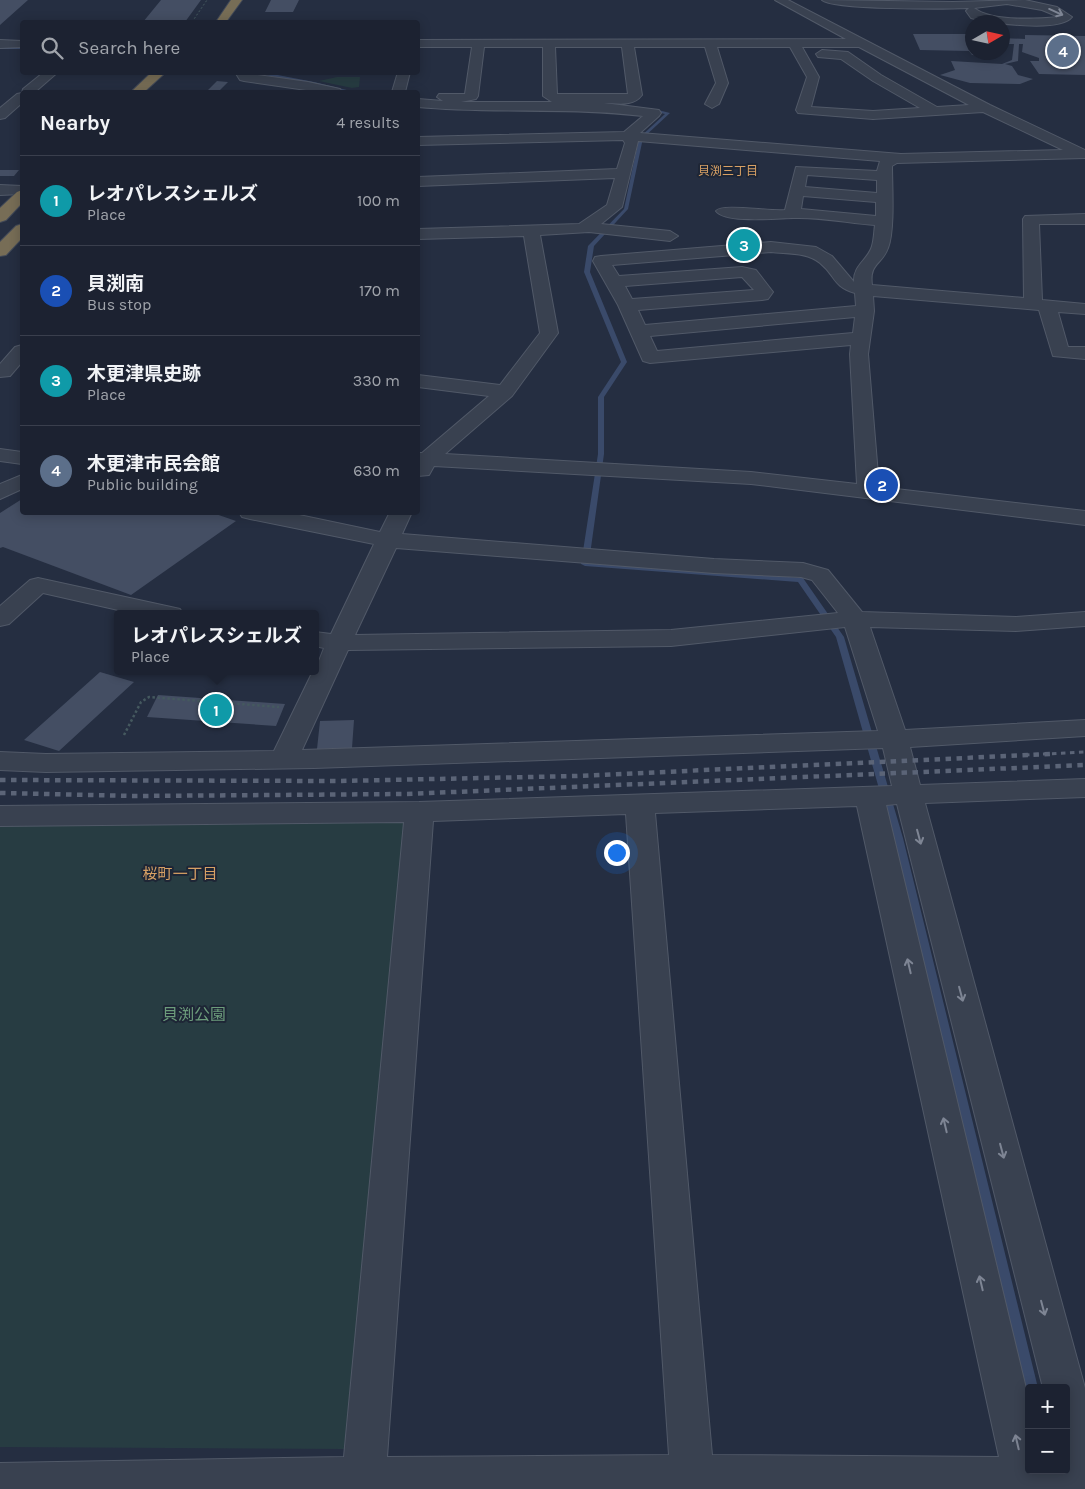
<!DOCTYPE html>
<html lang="en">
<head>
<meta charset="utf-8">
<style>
	body { margin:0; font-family:Karla,"Noto Sans JP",sans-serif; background:#252a39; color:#f1f3f6 }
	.controls { position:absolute; right:15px; bottom:15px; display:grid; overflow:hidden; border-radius:5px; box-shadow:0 2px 12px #0003 }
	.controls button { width:45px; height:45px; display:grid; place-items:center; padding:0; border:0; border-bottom:1px solid #3a3f4d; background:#1c2231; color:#f1f3f6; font:25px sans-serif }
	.compass { position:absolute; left:965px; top:15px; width:45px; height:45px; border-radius:50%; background:#1c2231; box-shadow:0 2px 12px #0003; rotate:81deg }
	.you { position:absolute; left:616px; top:852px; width:18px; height:18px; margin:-12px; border:4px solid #fff; border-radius:50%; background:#1a73e8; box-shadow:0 0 0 8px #1a73e833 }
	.badge { display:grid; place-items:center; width:32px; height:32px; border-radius:50%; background:#0b8043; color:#fff; font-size:16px; font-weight:700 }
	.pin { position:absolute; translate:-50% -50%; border:2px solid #fff; box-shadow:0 1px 5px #0006 }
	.popup { position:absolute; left:114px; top:610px; width:205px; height:65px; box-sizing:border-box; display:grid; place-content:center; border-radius:5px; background:#1c2231; filter:drop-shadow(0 1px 4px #0005); font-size:16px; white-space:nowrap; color:#a0a4ab }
	.popup b { font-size:19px; color:#f1f3f6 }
	.popup::after { content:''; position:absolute; left:50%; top:100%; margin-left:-10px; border:10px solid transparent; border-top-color:#1c2231 }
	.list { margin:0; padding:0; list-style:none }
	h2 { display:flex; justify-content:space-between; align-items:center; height:65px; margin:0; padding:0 20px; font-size:21px }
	h2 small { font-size:16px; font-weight:400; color:#a0a4ab }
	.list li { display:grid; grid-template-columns:32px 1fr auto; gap:15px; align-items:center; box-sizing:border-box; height:90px; padding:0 20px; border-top:1px solid #3a3f4d }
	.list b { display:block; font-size:19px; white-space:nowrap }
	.list p { margin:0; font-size:16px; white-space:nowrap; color:#a0a4ab }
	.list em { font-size:16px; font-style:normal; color:#a0a4ab }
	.icon { flex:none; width:28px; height:28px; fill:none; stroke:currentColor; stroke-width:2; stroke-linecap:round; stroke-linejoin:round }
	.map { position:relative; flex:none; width:1085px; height:1489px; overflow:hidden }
	.search { position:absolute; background:#1c2231; box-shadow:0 2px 12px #0003; left:20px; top:20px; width:400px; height:55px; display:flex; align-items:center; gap:12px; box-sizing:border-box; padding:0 18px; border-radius:5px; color:#a0a4ab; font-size:19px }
	.panel { position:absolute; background:#1c2231; box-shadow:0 2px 12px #0003; left:20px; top:90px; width:400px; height:425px; border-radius:5px }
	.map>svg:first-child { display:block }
</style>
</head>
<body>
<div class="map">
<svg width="1085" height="1489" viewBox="0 0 1085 1489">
	<rect width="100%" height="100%" fill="#252e41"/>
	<path fill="#273c42" d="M337,77h23l-1,10 -7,1 -33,-7z
		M409,816l-65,633 -344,-2v-623z"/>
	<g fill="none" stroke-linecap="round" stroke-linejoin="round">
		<path fill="#3a4a6a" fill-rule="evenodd" d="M0,47h22v2h-22z
			M250,72h12l52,10 41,10h-5z
			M650,108l20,5 -27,25 -15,71 -34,37 -4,26 37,90 -23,35v57l-15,108 214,16 41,59 59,201 135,550h-9v5l-3,-1 -2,-4 -131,-550 -57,-201 -38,-55 -213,-16 -4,-2 17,-110v-57l23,-35 -37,-90 4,-26 36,-37 15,-71 26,-24 -17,-4z"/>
	</g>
	<path fill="#444e63" d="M0,0h28l-28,25z
		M161,0h40l-16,22h-42z
		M271,0h28l-6,12h-28z
		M304,20h22l-1,2h-22z
		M913,34h54l5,2v16h12l2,4 -14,-1 -3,-4 -49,-1z
		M1025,35l60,1v39l-46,-1 -9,-13h9v-3l-17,-6 1,-8h-4l-1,17 -13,3 7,2 6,9 15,4 -13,5 -50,-1 -30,-8 15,-5 -4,-9 51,3 10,-4 2,-16h-12v-6l23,1z
		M217,81l11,1 -10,10h-12z
		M0,170h19l-5,6h-14z
		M22,499v13h188l26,9 -105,74 -128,-48 -3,1v-35z
		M100,672l34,10 -75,69 -35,-11z
		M158,695l127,9 -9,22 -129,-9z
		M354,720l-2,28 -35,1 3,-28z"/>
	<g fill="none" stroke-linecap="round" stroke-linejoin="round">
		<g stroke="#515968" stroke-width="2">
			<path id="minor" d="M775,0h13l202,105 95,45v8l-188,5 -5,3c0,19 3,65 -4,82 -6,17 -19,15 -16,37l152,13 -1,-79 2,-3 60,-2v10h-46l3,76 43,4v10l-27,-2 10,35h17v12l-32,-3 -14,-46 -166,-14 1,15 -6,43 11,133 206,24v14l-334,-41 -317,-18 -5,9 -11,1v-23h4l67,-57 -71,-9v-12l82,10 40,-52 -16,-97 -106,3v-10l161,-5 28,-19 8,-27 -197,8v-9l199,-8 8,-26 -2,-3 -205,5v-8l206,-5 19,-16c-75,-9 -150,-2 -225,-9v-8l25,2 -6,-4 2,-3h26l7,-47h-54v-7l428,-1zM484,47h59v49l9,6h-91l15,-3 2,-3zM555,47h67l6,47h-71zM634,47h71l11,36 -11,21 7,4 7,-4 9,-21 -11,-36h73l17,30 -11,33 2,3 75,6 110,-7 80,38 -162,4 -261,-21 19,-17 2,-3 -2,-3 -55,-7c14,0 29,4 38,-8zM802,47h57l110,58 -32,2 -56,-32 -33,-23 -26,-2 -6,4 2,3 23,2 32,22 47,27 -47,3 -62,-4 8,-30zM638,141l242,20 -3,10 -81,-4 -11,43c-14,2 -63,-7 -69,1 9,13 64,7 78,7 27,-1 54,5 81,7 -1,7 -1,14 -3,21 -4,14 -19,19 -18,36l-22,-26 -16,-9 -45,-5 -170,14 -6,1 -2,4 25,44 25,56 7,2 201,-18 -1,9 7,130 -106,-12 -306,-18 67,-58 46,-63 -18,-98 49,-3 81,9 8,-5 -8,-5 -69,-7 21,-17zM807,175l70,5v13l-72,-6zM803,196l73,6v14l-75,-7zM771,252c16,2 36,0 49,11 16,13 12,23 35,30l1,13 -211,19 -7,-15 124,-10 6,-1 5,-7 -17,-22 -14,-3 -123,9 -7,-11zM742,277l12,13 -122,9 -7,-13zM855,317l-2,16 -196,18 -7,-15z
				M822,0l131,2 72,-2 32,7 15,10c-12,16 -82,6 -101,1l-5,-7 3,-3c-21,1 -137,2 -147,-8zM1007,4l35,6 17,7c-23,2 -67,5 -85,-9z
				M0,40l22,1v6l-22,1z
				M44,72h14l-23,20h-13v11l-17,15 -5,1v-11l17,-14 5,-1 1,-4z
				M235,72l73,10 32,7 2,3h-22l-76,-11 -4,-1z
				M398,72h12l-5,20h-13z
				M0,185l22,1v8l-22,1z
				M22,345v17l-12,14 -10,1v-13l15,-17z
				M0,449l22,3v12l-22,-3z
				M22,475v14l-22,10v-15z
				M239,512h46l95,20 10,-20h22l-10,22 312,25 89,4 25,7 34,42 154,5 69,-5v14l-69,5 -146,-4 35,103 180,-10v16l-175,11 10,38 165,-6v18l-160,6 160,585v101h-1085v-26l344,-6 60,-635 -404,4v-20l419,-4 473,-16 -9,-38 -569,20 -268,4 -46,-2v-18l46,2 228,-3 39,-80h2l9,-23 -9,-2v-14l16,2 43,-90 -124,-25 -8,-2zM396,548l318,25 87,4 11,3 26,33 -167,17 -316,5zM845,627l33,104 -576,19 46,-100 323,-4zM897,804l146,584h23v82h-37v-69l-143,-596zM857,806l142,651 -287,-2 -57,-642zM626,814l43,641 -282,2 46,-636z
				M38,578l133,29 9,2 3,5h-47l-93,-21 -34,31 -9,2v-20l30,-26z"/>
		</g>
		<g stroke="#414958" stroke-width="2">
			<path id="highway" d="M231,0h11l-16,22h-10z
				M152,72h14l-22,20h-13z
				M22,190v13l-16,17 -6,2v-14l17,-16z
				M22,224v14l-16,17 -6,1v-14l16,-16z"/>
		</g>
		<path stroke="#45595f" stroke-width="1" stroke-dasharray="2 2" stroke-linecap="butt" d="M192,22l15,-22"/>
		<path stroke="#45595f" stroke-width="2.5" stroke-dasharray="2.5 2.5" stroke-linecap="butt" d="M124,735l17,-33 8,-5 130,10"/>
		<use href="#minor" fill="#394150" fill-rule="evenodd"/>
		<use href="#highway" fill="#776d56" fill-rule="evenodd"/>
		<path stroke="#5b6477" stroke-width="3" stroke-dasharray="4.5 4.5" stroke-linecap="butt" d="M1025,755l60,-3"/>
		<path stroke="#5b6477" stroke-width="4.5" stroke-dasharray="5.5 5.5" stroke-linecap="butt" d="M0,780l339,1 238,-5 474,-22
			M0,793l136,3 271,-2 678,-29"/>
	</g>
	<defs><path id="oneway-shaft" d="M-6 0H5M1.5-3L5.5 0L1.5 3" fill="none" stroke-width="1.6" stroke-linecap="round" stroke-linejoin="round" transform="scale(1.25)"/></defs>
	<g stroke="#7e8594">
		<use href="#oneway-shaft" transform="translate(1056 12) rotate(24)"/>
		<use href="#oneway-shaft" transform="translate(919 837) rotate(75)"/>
		<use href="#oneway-shaft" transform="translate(909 966) rotate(-103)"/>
		<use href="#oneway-shaft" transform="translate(961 994) rotate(75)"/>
		<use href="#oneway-shaft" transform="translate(945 1125) rotate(-103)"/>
		<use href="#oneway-shaft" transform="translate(1002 1151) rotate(75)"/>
		<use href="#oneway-shaft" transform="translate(981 1283) rotate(-103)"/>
		<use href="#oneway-shaft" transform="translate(1043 1308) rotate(75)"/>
		<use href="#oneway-shaft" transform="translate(1017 1442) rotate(-103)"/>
	</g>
	<g text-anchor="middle" stroke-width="4" stroke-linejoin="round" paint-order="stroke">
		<g font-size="12" fill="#d7a064" stroke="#1e2636">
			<text x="728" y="175">貝渕三丁目</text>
		</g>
		<g font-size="15" fill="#d7a064" stroke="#1e2636">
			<text x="180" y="879">桜町一丁目</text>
		</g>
		<g font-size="16" fill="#6c9c7b" stroke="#1e2636">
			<text x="194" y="1020">貝渕公園</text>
		</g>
	</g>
</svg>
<div class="controls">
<button>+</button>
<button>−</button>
</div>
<svg class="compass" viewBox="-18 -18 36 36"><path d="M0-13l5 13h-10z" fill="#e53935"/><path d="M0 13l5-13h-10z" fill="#a0a4ab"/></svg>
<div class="you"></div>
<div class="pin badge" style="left:216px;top:710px;background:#0f9aa8">1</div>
<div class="popup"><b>レオパレスシェルズ</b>Place</div>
<div class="pin badge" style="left:882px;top:485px;background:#1a4fb4">2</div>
<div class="pin badge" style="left:744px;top:245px;background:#0f9aa8">3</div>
<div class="pin badge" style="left:1063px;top:51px;background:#5c6f8a">4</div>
<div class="search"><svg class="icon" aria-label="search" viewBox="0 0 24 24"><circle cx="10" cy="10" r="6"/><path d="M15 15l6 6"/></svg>Search here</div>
<section class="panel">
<h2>Nearby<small>4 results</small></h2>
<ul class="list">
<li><span class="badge" style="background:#0f9aa8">1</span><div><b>レオパレスシェルズ</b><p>Place</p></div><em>100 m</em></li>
<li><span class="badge" style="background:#1a4fb4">2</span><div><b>貝渕南</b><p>Bus stop</p></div><em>170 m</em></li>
<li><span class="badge" style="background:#0f9aa8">3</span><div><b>木更津県史跡</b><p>Place</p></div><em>330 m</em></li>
<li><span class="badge" style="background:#5c6f8a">4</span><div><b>木更津市民会館</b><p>Public building</p></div><em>630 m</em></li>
</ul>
</section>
</div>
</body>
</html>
